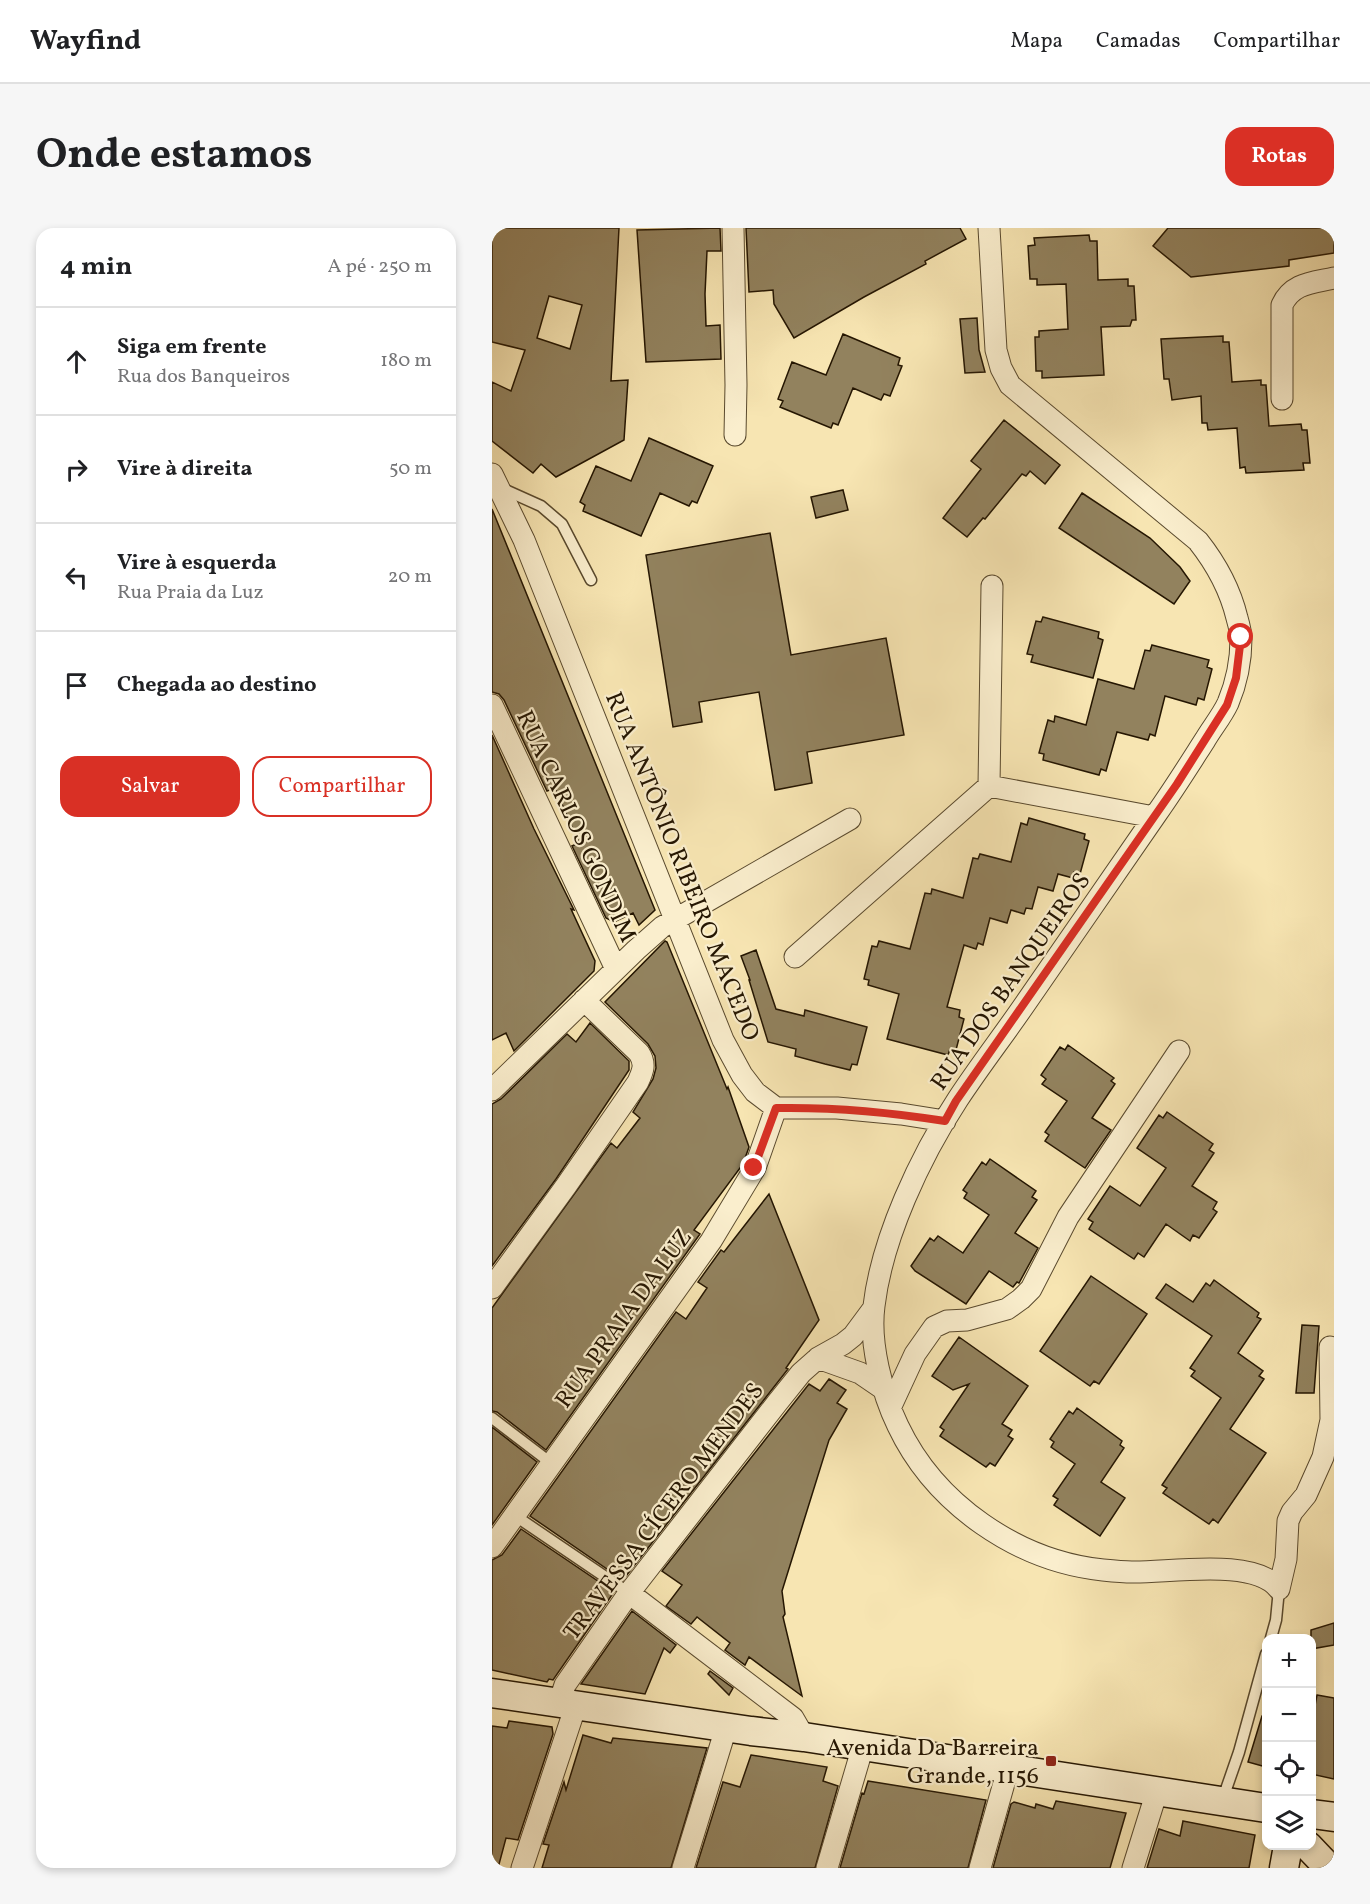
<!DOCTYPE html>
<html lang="pt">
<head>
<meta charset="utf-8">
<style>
	body { margin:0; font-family:Vollkorn,serif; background:#f6f6f6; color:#202124 }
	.controls { position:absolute; right:18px; bottom:18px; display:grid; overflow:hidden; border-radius:12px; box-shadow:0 3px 9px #0003 }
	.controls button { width:54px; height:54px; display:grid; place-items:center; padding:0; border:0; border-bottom:2px solid #e0e0e0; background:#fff; color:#202124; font:30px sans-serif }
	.stop { position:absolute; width:18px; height:18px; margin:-14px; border:4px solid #d93025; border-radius:50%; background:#fff }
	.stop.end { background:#d93025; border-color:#fff; box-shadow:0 2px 6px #0008 }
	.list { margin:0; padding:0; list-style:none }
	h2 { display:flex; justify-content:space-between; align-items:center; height:78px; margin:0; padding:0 24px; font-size:26px }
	h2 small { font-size:20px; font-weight:400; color:#757577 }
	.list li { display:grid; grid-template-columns:39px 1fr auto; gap:18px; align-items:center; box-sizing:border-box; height:108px; padding:0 24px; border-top:2px solid #e0e0e0 }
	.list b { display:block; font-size:22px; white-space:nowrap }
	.list p { margin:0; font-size:20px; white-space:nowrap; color:#757577 }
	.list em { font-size:20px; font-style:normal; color:#757577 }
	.actions { display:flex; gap:12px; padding:18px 24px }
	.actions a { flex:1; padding:14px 0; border:2px solid #d93025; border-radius:18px; text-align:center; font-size:21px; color:#d93025 }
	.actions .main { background:#d93025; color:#fff }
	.icon { flex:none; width:33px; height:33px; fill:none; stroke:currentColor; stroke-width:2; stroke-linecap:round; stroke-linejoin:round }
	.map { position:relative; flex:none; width:842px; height:1640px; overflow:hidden; border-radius:18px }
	header { display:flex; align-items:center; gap:36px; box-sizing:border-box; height:84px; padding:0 30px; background:#fff; border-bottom:2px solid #e0e0e0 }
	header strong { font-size:28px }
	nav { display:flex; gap:33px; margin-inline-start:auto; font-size:21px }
	.intro { display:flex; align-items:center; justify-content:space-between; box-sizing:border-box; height:144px; padding:0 36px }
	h1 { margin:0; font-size:42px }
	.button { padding:15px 27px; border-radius:18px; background:#d93025; color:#fff; font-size:21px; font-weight:700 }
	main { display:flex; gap:36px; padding:0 36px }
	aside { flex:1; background:#fff; border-radius:18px; box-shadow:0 3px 9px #0003 }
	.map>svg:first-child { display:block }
</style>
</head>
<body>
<header>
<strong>Wayfind</strong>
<nav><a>Mapa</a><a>Camadas</a><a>Compartilhar</a></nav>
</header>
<div class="intro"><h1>Onde estamos</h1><a class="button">Rotas</a></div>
<main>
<aside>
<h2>4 min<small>A pé · 250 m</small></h2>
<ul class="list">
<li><svg class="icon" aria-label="ahead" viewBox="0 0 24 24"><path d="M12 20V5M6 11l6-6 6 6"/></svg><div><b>Siga em frente</b><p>Rua dos Banqueiros</p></div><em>180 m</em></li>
<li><svg class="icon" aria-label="right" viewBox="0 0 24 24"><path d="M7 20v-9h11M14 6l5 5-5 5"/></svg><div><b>Vire à direita</b></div><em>50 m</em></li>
<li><svg class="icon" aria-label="left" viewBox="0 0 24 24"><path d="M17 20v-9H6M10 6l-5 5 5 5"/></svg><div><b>Vire à esquerda</b><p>Rua Praia da Luz</p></div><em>20 m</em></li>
<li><svg class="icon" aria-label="arrive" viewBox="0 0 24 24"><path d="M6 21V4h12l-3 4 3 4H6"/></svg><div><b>Chegada ao destino</b></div></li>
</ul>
<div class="actions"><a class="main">Salvar</a><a>Compartilhar</a></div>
</aside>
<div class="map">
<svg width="842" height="1640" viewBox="0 0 842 1640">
	<rect width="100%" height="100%" fill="#f7e5b2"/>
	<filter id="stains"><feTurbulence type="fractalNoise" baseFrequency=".00333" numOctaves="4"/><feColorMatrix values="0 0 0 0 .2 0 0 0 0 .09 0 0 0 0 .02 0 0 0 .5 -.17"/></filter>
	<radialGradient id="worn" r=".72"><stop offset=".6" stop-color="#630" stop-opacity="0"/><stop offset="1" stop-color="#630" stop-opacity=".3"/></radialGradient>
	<path fill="#92825e" stroke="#251602" stroke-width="1.5" fill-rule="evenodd" d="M0,0h127l-8,153 17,-1 -4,60 -68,37 -15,-13 -8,9 -41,-32v-59l19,9 14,-41 -33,-8zM57,68l33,9 -12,44 -33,-11z
		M228,0l1,23h-14l-2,43 1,32 14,-1 1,34 -75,3 -9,-132z
		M254,0h214l6,11 -41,22 1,3 -62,33 -70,41 -20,-34 -1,-14 -24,2z
		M676,0h166v25l-45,7v6l-98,11 -38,-31z
		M597,7l1,6h7l1,39 30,-1v7h6l2,34h-4l-2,6 -29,1 3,48 -62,3v-7h-6l-1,-34h4v-6l29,-2 -2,-45 -29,1v-6h-7l-2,-33 7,-1 -1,-7z
		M485,90l2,32 6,22 -20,1 -5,-54z
		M351,106l57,24 -2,7 4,1 -12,30 -6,-2 -3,6 -28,-12 -15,37 -5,-2 -2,5 -51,-21 3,-6 -5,-2 14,-37 34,13z
		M731,108v6h6l3,40 29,-2v5h5l3,41 32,-2 1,6h5l3,33h-7l1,7 -58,3 -1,-6 -5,1 -3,-40 -29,2 -1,-7h-5l-1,-27 -29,4 -3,-21h-5l-3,-40z
		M512,192l56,45 -15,19 -15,-13 -4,5 -4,-2 -37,45 -2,-1 -16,19 -24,-19 38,-49 -10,-8z
		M157,210l64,28 -16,37 -5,-2 -3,5 -29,-13 -19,43 -58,-25 2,-6 -5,-3 16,-36 35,15z
		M351,262l5,20 -32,8 -5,-21z
		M590,265l68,45 30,29 10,14 -16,23 -115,-76z
		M0,281l163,401 -16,15 -6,-12 -19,9 -8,-4 -34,-72 7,-3 -24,-55 -8,3 -43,-91 -5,-6 -7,-2z
		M278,305l21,122 95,-17 18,97 -97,17 5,31 -37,7 -16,-98 -60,10 3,20 -29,5 -27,-172z
		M551,389l56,15 -1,6 5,2 -10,38 -62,-16 2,-7 -6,-1 9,-33 5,1z
		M660,417l57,15 -2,7 5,2 -8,31 -6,-2 -2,7 -31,-9 -10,40 -5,-2 -2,6 -31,-8 -11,39 -5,-2 -2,6 -56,-15 1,-6 -5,-1 9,-33 6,2 1,-6 31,9 12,-46 36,10 11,-39 5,1z
		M0,507l42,94 40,81 -3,-1 24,52 -1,10 -80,80 -8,-18 -14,7z
		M537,590l56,16 -1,5 5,2 -9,33 -6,-2 -1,6 -15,-4 -5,17 -15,-4 -6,22 -6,-1 -2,6 -13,-4 -4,13 -17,-5 -7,27 -5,-2 -2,6 -12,-4 -17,62 13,3 -1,7 5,2 -8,31 -6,-1 -2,6 -61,-16 12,-45 -31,-9 1,-5 -5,-1 8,-33 5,1 2,-6 31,8 15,-56 6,1 1,-5 31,9 10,-40 5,1 2,-5 31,8 10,-39 6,2z
		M173,713l2,1 60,147 1,-2 21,60 -6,17 -49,66 6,4 -154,216 -49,-38 -5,-1v-103l119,-165 6,5 23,-30 -7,-6 20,-33 3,-11 -1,-12 -7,-12 -43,-42z
		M264,722l20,59 28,7 1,-6 62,17 -10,38 -5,-1 -2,6 -25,-6 -30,-8 1,-7 -28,-7 -19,-62h1l-9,-24z
		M98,795l39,38v9l-73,109 -64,87v-162l9,-5 66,-65 9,8z
		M576,817l46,33 -3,3 4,3 -23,34 19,12 -26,38 -40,-27 4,-6 -4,-3 22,-31 -25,-17 4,-5 -5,-4 19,-28 5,3z
		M675,884l46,32 -4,6 5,3 -22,33 25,16 -4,7 4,3 -18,26 -6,-3 -3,6 -24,-17 -22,33 -6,-4 -4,6 -45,-30 4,-7 -5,-3 22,-33 30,20 26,-38 -29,-20 22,-33 4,3z
		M498,931l46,32 -4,6 5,3 -22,33 23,15 -19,35 -2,-1 -4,5 -24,-16 -23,33 -51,-33 -4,-5 19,-28 4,3 4,-5 25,17 26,-38 -25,-17 3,-5 -4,-3 19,-28 4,3z
		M277,966l50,126 -33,48 2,1 -165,211 -93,-64 146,-204 10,7 21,-31 -9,-6 23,-32 3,2z
		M599,1048l56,38 -48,70 -5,-3 -4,5 -50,-35z
		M722,1052l45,33 -2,4 4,2 -23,34 25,18 -4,5 5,3 -34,50 36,24 -48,70 -5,-4 -4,5 -46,-31 4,-5 -5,-3 59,-87 -30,-22 4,-5 -5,-3 22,-32 -56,-38 10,-14 27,18 13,-19 4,3z
		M810,1097l17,1 -5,67h-18z
		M467,1109l69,49 -26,38 10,6 -4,6 5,3 -18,27 -5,-3 -4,4 -46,-31 4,-6 -4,-3 29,-43 -16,6 -21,-14z
		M337,1151l17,11 -9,13 10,6 -18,31 -47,151 3,23 -2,3 19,79 -53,-39 -4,8 -20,-15 5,-7 -33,-26 -6,7 -25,-18 16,-21 -20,-14 147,-187 11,7z
		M585,1180l45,33 -2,4 4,3 -23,34 24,16 -25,38 -46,-31 4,-6 -5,-3 22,-32 -24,-17 3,-5 -4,-3 19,-28 4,3z
		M0,1199l45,35 -45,63z
		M29,1301l93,63 -61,88 -4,-1 -2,3 -55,-12v-110l10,-5z
		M140,1383l44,34 -6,8 -6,-5 -19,46 -64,-10z
		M842,1395v22l-23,4v-19z
		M218,1443l23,17 -4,7 -21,-21z
		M825,1467l17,3v81l-23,-5v-48z
		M770,1488h4v51l-18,-5z
		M17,1493l43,6 1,7 -35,106 -12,-2 -8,30h-6v-142l15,2z
		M91,1507l28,8 2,-5 94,10 -36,120h-129l7,-23 -6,-1 21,-62 2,8z
		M259,1527l76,12 -4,14 15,5 -23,82h-119l27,-86 17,5z
		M376,1553l118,19 -18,68h-128l22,-75 2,1z
		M564,1573l70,12 -16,55h-117l18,-64 3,-2 21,6 1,-4 17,5z
		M691,1593l72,14 -6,33h-102l12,-39 21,7z"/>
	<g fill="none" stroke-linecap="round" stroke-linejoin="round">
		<g stroke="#5a4a2e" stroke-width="13">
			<path id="service" d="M9,260l40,18 21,18 29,56
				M0,1190l59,45
				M22,1287l115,78
				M779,1410l5,-18 3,-31
				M730,1573l17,-49 27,-98"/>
		</g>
		<g stroke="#5a4a2e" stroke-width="23">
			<path id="minor" d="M241,0l3,157 -1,50
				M497,0l7,122 5,18 9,17 188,156c19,24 32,48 39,77 2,7 4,14 4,21 0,21 -5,45 -13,64 -6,13 -16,25 -23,37 -16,25 -31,49 -48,73 -44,63 -88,128 -132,191 -22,32 -46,63 -67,95 -38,58 -76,139 -84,207 -5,37 8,87 24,120 37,78 119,135 205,144 10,1 20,2 29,2 36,1 123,-15 147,17
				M790,171v-94c10,-22 30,-22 52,-27
				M0,246l32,66 199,500 19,35 13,17 21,16h61l64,6 44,7
				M0,477l124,264
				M497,558l165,31
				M303,729l194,-171 3,-200
				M0,862l144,-140 26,-23 188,-108
				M0,1060l74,-102 72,-104c5,-11 8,-18 1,-29l-55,-53
				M326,1130l42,15 22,15
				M399,1178l24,-52 19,-27 13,-6 20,-1 40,-11 14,-10 10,-10 37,-72 111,-166
				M0,1319l219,-306 44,-73 21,-60
				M787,1361l7,-30 2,-38 4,-9 14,-17 17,-38 8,-37 -1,-73
				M137,1365l164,125 11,19
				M67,1475l6,-18 64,-92 148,-190 24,-30 17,-15 25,-14 10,-8 20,-27
				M30,1640l54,-163
				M191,1640l43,-140
				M335,1640l36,-122
				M488,1640l28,-99
				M641,1640l24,-77"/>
		</g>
		<g stroke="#251602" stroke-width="31">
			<path id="secondary" d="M0,1465l259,38 53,6 462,71
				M820,1586l22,3
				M816,1618l21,22
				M792,1640l4,-22"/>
		</g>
		<use href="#service" stroke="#faeecd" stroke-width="10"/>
		<use href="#minor" stroke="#faeecd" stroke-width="21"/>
		<use href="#secondary" stroke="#faeecd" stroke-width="28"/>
	</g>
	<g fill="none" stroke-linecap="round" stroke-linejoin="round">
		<path stroke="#d93025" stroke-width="8" d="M262,940l22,-60c57,-1 113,4 169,13l11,-20 221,-317 50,-79 9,-27 5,-41"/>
	</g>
	<rect fill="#8f2418" stroke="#faeecd" stroke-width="2" x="553" y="1527" width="12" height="12" rx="3"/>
	<g text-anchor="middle" stroke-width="4.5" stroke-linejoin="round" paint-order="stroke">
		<g font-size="24" fill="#251602" stroke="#faeecd">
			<text transform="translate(85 598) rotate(65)" y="8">RUA CARLOS GONDIM</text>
			<text transform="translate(191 638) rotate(68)" y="8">RUA ANTÔNIO RIBEIRO MACEDO</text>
			<text transform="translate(518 753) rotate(-55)" y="8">RUA DOS BANQUEIROS</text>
			<text transform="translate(131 1090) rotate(-54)" y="8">RUA PRAIA DA LUZ</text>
			<text transform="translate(171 1283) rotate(-53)" y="8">TRAVESSA CÍCERO MENDES</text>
		</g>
		<g font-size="24" fill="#251602" stroke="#faeecd" text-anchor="end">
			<text x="547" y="1527">Avenida Da Barreira<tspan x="547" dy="28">Grande, 1156</tspan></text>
		</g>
	</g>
	<rect width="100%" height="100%" filter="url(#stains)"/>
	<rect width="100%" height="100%" fill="url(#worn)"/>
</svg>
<div class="controls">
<button>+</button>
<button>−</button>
<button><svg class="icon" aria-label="locate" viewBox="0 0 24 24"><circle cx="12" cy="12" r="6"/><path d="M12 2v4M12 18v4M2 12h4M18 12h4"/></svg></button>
<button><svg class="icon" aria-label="layers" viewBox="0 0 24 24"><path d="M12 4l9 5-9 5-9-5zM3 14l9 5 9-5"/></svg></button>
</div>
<div class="stop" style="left:749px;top:409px"></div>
<div class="stop end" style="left:262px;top:940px"></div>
</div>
</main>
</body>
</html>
